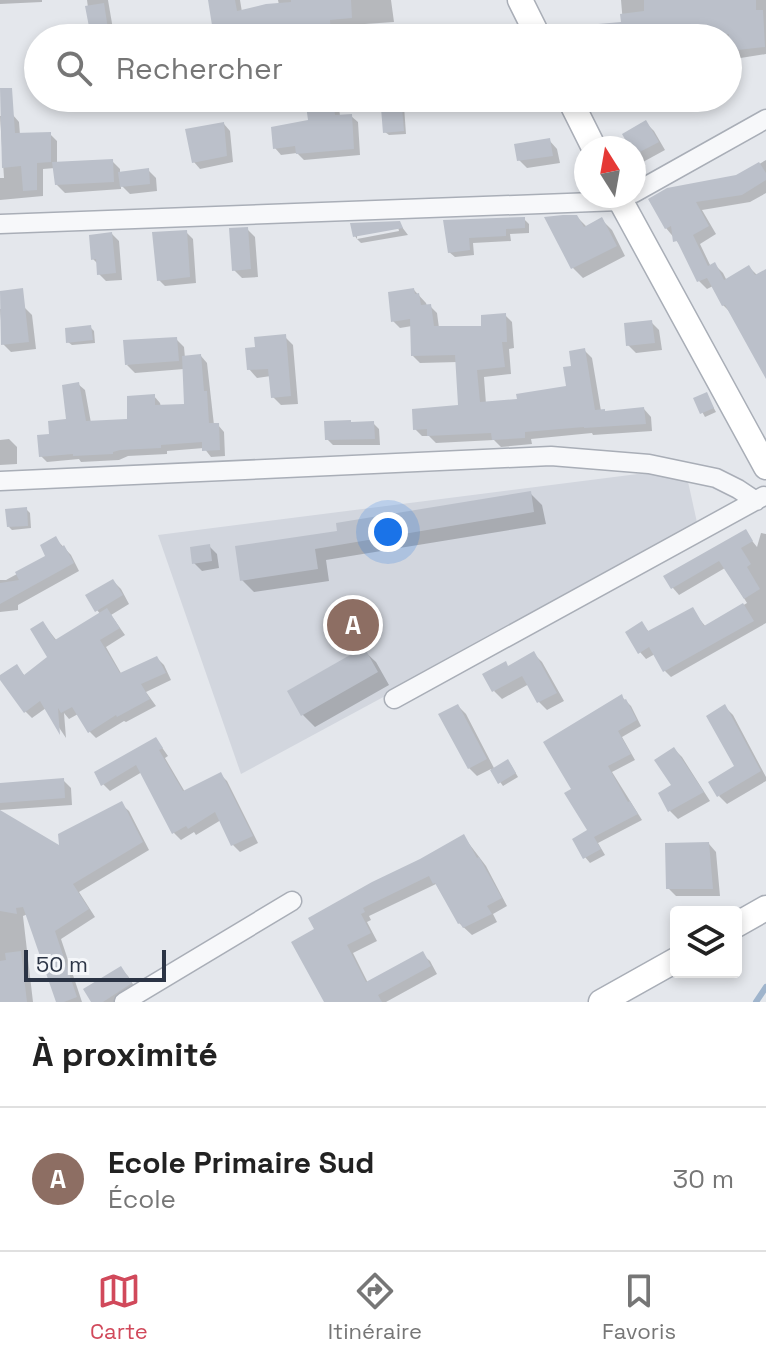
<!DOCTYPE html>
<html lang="fr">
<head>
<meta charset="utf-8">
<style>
	body { margin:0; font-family:"Space Grotesk",sans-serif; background:#f6f6f6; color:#222 }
	.controls { position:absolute; right:24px; bottom:24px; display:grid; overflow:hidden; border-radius:8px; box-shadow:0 4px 12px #0003 }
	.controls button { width:72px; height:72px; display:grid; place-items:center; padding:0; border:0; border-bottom:2px solid #e0e0e0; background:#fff; color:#222; font:40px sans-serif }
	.compass { position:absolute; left:574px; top:136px; width:72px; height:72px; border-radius:50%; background:#fff; box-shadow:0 4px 12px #0003; rotate:349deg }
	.scale { position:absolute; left:24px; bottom:20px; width:142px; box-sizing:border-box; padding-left:8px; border:4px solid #2b3445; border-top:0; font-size:22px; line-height:28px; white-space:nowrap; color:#2b3445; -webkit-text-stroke:6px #f4f6f9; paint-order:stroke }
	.you { position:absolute; left:388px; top:532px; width:28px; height:28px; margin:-20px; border:6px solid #fff; border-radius:50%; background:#1a73e8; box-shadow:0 0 0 12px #1a73e833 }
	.badge { display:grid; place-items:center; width:52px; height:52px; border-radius:50%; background:#d1495b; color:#fff; font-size:26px; font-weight:700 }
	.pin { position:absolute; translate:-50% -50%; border:4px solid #fff; box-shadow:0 2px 8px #0006 }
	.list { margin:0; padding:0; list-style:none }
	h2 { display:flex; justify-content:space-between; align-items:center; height:104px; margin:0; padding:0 32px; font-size:34px }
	h2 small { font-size:26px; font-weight:400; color:#767676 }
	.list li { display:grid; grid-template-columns:52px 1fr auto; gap:24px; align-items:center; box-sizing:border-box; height:144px; padding:0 32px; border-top:2px solid #e0e0e0 }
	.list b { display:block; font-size:30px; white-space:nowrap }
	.list p { margin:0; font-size:26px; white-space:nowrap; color:#767676 }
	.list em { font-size:26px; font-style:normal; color:#767676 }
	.icon { flex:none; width:44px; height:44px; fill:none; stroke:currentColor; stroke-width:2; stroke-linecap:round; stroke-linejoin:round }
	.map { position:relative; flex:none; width:766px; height:1002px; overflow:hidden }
	.search { position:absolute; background:#fff; box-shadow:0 4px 12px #0003; left:24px; right:24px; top:24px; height:88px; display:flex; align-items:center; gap:20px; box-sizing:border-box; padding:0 28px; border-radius:44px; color:#767676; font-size:30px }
	.sheet { height:248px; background:#fff }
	nav { display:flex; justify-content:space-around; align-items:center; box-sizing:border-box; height:112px; border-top:2px solid #e0e0e0; background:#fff; font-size:22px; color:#767676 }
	nav a { display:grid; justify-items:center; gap:4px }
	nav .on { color:#d1495b }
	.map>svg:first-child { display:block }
</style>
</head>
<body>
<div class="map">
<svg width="766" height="1002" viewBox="0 0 766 1002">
	<rect width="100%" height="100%" fill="#e4e7ec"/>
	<path fill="#d2d6de" d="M685,468l13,59 -457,247 -83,-239z"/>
	<path fill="#0003" d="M0,0h42v2l-42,2z
		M87,0h21l6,35 -16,3 -7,-7z
		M210,0h30l2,12 37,-7 -1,-5h113l3,22 -58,4 1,12h-121z
		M621,0h145v54l-38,6v-22h-140l35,-14z
		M64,98h22v3h-20z
		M174,98h53v4l-47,1z
		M307,98h31l2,18h11l7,6 2,33 -56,5 -7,-7 -16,2 -6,-7 35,-26z
		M400,102l4,4 2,28 -17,1 -4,-3 -2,-29z
		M13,115l6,7 1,13 30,-1 7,7v23l55,-3 8,8v4l28,-3 8,8 1,13 -27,3 -9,-9v4l-56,4 -8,-8 -2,-17 -12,1v27l-43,4v-22h4l-4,-62z
		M646,123l8,8 11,19 -22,12 -8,-8 -1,-6h-2z
		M224,124l6,7 3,31 -33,7 -6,-7z
		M549,140l8,9 3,14 -33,5 -8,-8z
		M766,160v33l-16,9 -48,8 14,24 -16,10 11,23 4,-2 8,8 4,8 22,-14 9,9 8,-5v102l-35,-60 -8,-8 -10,-19 -6,3 -8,-8 -15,-31 -18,-22 -16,-28 87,-23z
		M577,217l10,10 15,-7 10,10 13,26 -42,22 -10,-10 -26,-49z
		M524,219l5,5v9l-19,1 1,7 -38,2 1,12 -19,2 -6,-5 -4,-31z
		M399,223l9,12 -47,8 -4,-4 42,-8 -1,-4 -41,8v4l-2,-3 -2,-11z
		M247,229l8,8 3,40 -16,1 -8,-8z
		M186,232l7,7 3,44 -31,3 -6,-6z
		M112,234l7,7 3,39 -16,1 -7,-7v-9l-6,-6z
		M414,290l12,13 1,3h3l7,7 2,15h45l21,-13 7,7 2,26 -5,1 2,25 -27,3 2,27 33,-3 49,-13 6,-20 10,-18 8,8 9,53 5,2 38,-4 7,8 1,14 -59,4 -1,-2 -61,6 1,5 -31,3 -7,-7 -58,3 -7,-7h-7l-7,-7 45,-22 -2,-45 -38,1 -7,-7 -1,-30 -12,2 -7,-7z
		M24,307l8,8 4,34 -25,3 -8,-8 -3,-35z
		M651,322l8,8 3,20 -26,3 -8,-8z
		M90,327l4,4 1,12 -23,2 -4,-3z
		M285,337l8,8 5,59 -17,1 -8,-8 -2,-21 -14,2 -8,-9z
		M176,339l8,8 1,11 16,-2 6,7 7,62h4l6,7 1,24 -14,1 -7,-9 -37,3v3l-39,2 -9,4 -38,2 -2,-3 -32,3 -6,-6 10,-20 17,-15 10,-37 7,6 6,33 38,-2 25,-25 6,7 1,4 25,-1 -2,-37 -49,4 -8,-8z
		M706,394l10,18 -11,5 -10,-18z
		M373,423l6,6 1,16h-47l-6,-6z
		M9,439l8,8v17l-17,1v-25z
		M530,493l12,12 4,19 -220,36 3,21 -75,11 -12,-12 98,-48z
		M26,509l4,4 1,15 -19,2 -3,-3z
		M745,532l12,15 4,-14 5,1v89l-95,54 -6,-6 -10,-17 -9,5 -6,-7 2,-28 8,9 42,-23 14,17 41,-24 -22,-35 -46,27 -6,-7 -7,-11z
		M56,539l15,16 8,16 -61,34v5l-18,2v-32h6l42,-23z
		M209,546l8,8 2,14 -17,3 -8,-8z
		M113,581l8,8 8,15 -18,11 14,20 -19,12 16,28 35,-17 7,7 7,15 -25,12 10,14 -30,16 -2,-1 -28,17 -6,-6 -12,-18 -9,5 -5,-6 2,25 -20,-30 -14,10 -7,-7 -8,-44 8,9 24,-18 -6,-35 14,18 44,-26 -4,-5z
		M363,650l13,12 13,23 -74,42 -12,-12 -13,-23z
		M534,654l8,8 22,39 -17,9 -8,-8 -10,-18 -27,15 -8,-8 15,-24z
		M621,696l10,10 10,20 -19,11 13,23 -23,12 30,48 -44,23 7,12 -15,8 -5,-6 5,-26 -16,-41z
		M458,706l8,8 29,56 16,-5 7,12 -15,9 -12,-17 -14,7 -8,-8z
		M725,707l8,8 33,62v4l-39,23 -8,-8 17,-29z
		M156,739l12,17 -3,2 20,34 35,-18 7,7 31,62 -18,9 -7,-7 -12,-25 -25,15 -2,-3 -13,8 -7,-7 -32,-61 -32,19 -7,-7z
		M674,749l8,8 28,44 -32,18 -8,-8 3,-25z
		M63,780l8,8 1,17 -72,5v-26z
		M121,804l8,7 20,39 -70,42 16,25 -34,22 21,63h-24l-30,-88 -5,2 10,86h-33v-190l61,37z
		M464,837l22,29 21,40 -14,8 4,8 -25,13 -13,-12 -23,-39 -67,32 2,4 -4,2 10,19 -24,12 15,30 54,-29 8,7 7,13 -51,28h-60l-32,-60z
		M709,844l7,8 4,44h-44l-8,-8z
		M121,969l7,7 9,15 -17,11h-27z"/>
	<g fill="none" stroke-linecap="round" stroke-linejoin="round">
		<path stroke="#9fb4cc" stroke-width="6" d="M756,1002l10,-15"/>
	</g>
	<path fill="#bbc0ca" d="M208,0h27l2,11 29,-7 25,-2v-2h60l1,18 -22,2 1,18h-23v-5l-30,1v4h-64z
		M644,0h112v10h7l2,37 -36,4v-17l-48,4h-117v-11l57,-5 -1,-8 24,-3z
		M104,3l4,26 -18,3 -5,-26z
		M0,88h12l3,45 36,-1v30l-14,1v27l-14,1 -2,-25 -19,2z
		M305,98h28l2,17 17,-1 2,35 -58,5 -1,-8 -22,3 -2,-22 37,-7z
		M402,107l2,24 -21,2 -2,-25z
		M646,120l13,22 -25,13v-7h-4l-8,-14z
		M224,122l3,34 -35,7 -7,-34z
		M550,138l3,18 -36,5 -3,-17z
		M113,159l1,23 -59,3 -3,-23z
		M759,162l7,11v7l-24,15 -46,7 13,24 -16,9 15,31 7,-4 9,18 25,-15 6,10 11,-6v110l-41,-74 -3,1 -15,-28 -10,4 -20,-41 -4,1 -2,-16 -6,3 -17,-30 19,-11 69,-13z
		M149,168l1,16 -30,3 -2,-15z
		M563,215h14l7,12 18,-10 15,29 -46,23 -27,-52z
		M525,217v11l-19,1v7l-37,2 1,12 -22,3 -5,-33z
		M400,221l3,7 -50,9 -3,-14z
		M248,227l3,42 -19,2 -3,-43z
		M187,230l3,47 -33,4 -5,-49z
		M112,232l4,41 -19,2 -1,-16 -5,1 -2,-25z
		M23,288l6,54 -28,3 -1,-54z
		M414,288l1,6 4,-1 2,12 10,-1 3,22h47v-11l25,-2 1,29h-5l3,25 -28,3 3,32 37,-3 -1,-5 50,-8 -3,-19 8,-1 -2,-15 16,-3 10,62 10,-1v2l39,-4 2,17 -62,4v-1l-59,5v6l-33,2 -1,-7 -64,3v-7l-14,1 -1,-21 46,-4 -3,-50 -44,1 -1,-37 -19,3 -3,-30z
		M652,320l3,23 -29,3 -2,-23z
		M91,325l2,15 -27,3 -1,-15z
		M286,334l5,62 -20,2 -3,-29 -21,1 -2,-22 10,-1 -1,-10z
		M177,337l2,24 -54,4 -2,-25z
		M201,354l3,37h3l2,32h10l1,27 -18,1v-9l-41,3v3l-41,2 -7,2v2l-40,2v-2l-34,3 -2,-22 12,-1 -1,-13 18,-2 -4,-34 17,-3 7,39 41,-2v-23l28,-2v11l29,-1 -2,-48z
		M707,392l7,16 -14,6 -7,-16z
		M351,420v2l23,-1 1,18 -50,1 -1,-19z
		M531,491l3,21 -219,37 3,20 -78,12 -5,-35 102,-15 -1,-8z
		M27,507l1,19 -21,1 -2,-18z
		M746,529l7,12 -12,7 10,16 -4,3 13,22 -16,10 -25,-38 -48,28 -8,-13z
		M56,536l6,11 2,-2 10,18 -74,41v-21l19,-3 -4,-8 30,-16 -5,-11z
		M210,544l2,17 -20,3 -2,-17z
		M113,579l10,16 -28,17 -10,-17z
		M743,603l11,18 -91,51 -14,-25 -11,7 -13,-22 17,-11 6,10 45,-24 11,19z
		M107,608l13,20 -20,12 20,33 37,-17 9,17 -25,11 9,15 -33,18 -1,-2 -28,18 -16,-26 -11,6 -3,-5 2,27 -20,-34 -16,12 -24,-33v-5l17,-11 7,11 23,-18 -17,-28 13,-8 12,19z
		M364,647l14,25 -77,44 -14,-25z
		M534,651l23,42 -20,10 -15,-27 -30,16 -10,-18 24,-13 2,5z
		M622,694l2,6 2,-1 11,21 -19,11 13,23 -23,12 20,36 2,-1 8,13 -44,23 7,12 -18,10 -11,-20 15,-9 -23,-37 7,-4 -28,-47z
		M458,704l29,55 -19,10 -30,-55z
		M725,704l36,67 -44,26 -9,-15 26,-16 -28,-50z
		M156,737l7,11 -4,2 24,41 38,-19 32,64 -22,10 -16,-34 -27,17 -2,-3 -14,8 -36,-69 -35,21 -7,-14z
		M674,747l30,45 -36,20 -10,-19 13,-8 -17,-25z
		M508,759l8,14 -18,11 -8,-14z
		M64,778l1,20 -65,5v-20z
		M122,801l21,41 -70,42 16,25 -34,22 22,66 -13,5h-8l-33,-95 -7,1 1,6 -17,-3v-101l59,35 -1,-11z
		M464,834l13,24 2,-1 23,41 -15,8 5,8 -29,14 -3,-5 -2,1 -23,-41 -2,1 -4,-8 -66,32 2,4 -4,2 10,19 -24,12 19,37 57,-31 8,15 -53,29 4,7h-58l-33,-60 23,-13 -6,-11 64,-36 48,-23z
		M709,842l4,47h-47l-1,-46z
		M21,951l6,51h-27v-41l6,-1 -1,-7z
		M121,966l11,17 -29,19h-12l-8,-13z"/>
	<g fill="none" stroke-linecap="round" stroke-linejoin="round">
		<g stroke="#a9aeb7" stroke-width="21">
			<path id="street" d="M634,193l132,-74
				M0,224l620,-23 8,-4
				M0,481l551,-25 98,8 67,14 22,11 18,12
				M394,699l370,-203
				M124,1002l168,-101"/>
		</g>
		<g stroke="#a9aeb7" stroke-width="27">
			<path id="secondary" d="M520,0l19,38
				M569,98l25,50
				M618,196l148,271
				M736,925l30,-17
				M601,1002l75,-42"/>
		</g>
		<use href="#street" stroke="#f7f8fa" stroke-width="18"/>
		<use href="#secondary" stroke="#fff" stroke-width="24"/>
	</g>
</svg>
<div class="controls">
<button><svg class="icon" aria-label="layers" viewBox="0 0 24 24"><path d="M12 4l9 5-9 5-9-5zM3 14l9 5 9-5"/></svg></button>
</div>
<svg class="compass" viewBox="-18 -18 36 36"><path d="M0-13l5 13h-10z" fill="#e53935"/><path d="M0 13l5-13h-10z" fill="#767676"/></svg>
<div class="scale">50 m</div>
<div class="you"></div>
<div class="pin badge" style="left:353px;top:625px;background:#8d6e63">A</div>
<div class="search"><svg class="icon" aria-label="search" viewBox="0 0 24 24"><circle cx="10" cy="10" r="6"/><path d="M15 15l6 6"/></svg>Rechercher</div>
</div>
<section class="sheet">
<h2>À proximité<small></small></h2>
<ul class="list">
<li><span class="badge" style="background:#8d6e63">A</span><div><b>Ecole Primaire Sud</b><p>École</p></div><em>30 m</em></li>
</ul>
</section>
<nav>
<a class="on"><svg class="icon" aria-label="map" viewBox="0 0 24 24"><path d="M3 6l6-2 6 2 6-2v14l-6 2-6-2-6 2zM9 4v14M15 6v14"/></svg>Carte</a>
<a><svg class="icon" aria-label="directions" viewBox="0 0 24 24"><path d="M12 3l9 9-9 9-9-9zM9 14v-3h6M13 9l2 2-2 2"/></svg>Itinéraire</a>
<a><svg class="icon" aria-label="saved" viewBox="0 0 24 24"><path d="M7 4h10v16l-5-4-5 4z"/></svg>Favoris</a>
</nav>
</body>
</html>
